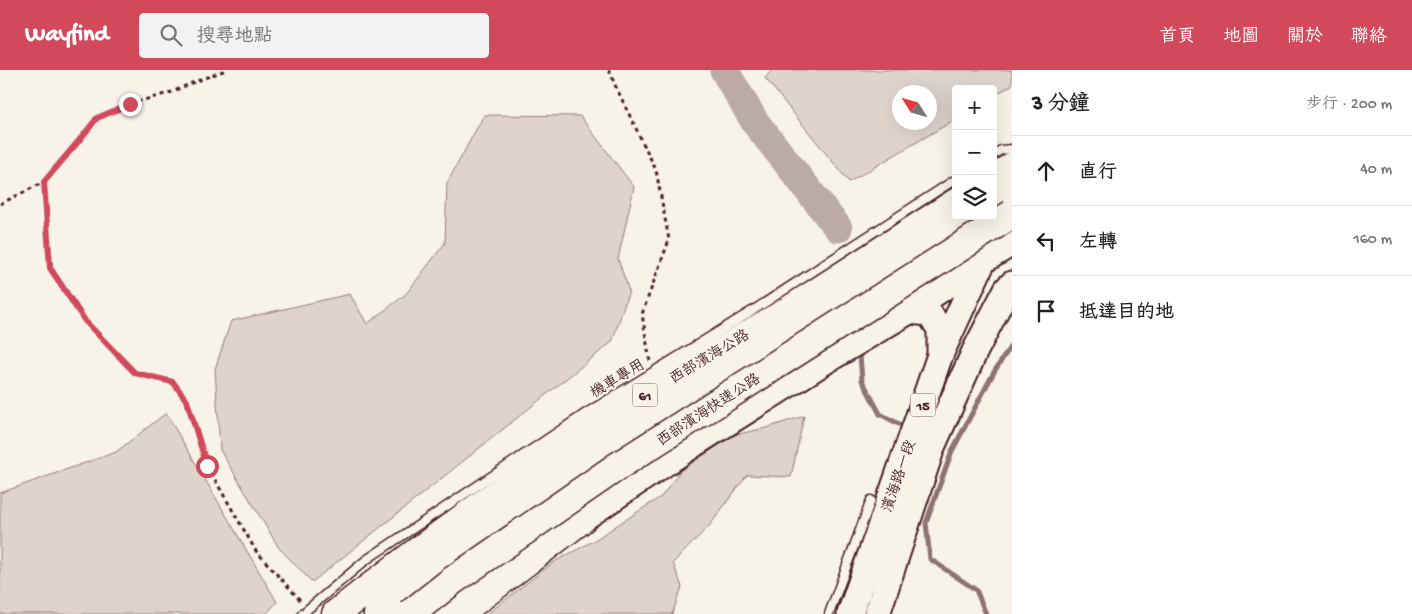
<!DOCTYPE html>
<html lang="zh-TW">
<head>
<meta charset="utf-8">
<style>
	body { margin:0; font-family:"Gochi Hand","LXGW WenKai TC",sans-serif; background:#f2f2f2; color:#202124 }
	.controls { position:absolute; right:15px; top:15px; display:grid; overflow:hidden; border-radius:5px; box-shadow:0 5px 20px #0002 }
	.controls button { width:45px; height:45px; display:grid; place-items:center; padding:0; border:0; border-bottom:1px solid #e0e0e0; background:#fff; color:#202124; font:25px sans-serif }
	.compass { position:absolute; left:892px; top:15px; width:45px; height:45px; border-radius:50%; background:#fff; box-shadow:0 5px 20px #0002; rotate:307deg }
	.stop { position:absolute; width:15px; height:15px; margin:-11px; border:4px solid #d1495b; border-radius:50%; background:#fff }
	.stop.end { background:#d1495b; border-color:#fff; box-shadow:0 1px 5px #0008 }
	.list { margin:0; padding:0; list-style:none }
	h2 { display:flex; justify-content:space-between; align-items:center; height:65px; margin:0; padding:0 20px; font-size:21px }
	h2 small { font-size:16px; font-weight:400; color:#757577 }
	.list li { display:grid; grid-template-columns:32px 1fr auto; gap:15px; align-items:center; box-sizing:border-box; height:70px; padding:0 20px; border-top:1px solid #e0e0e0 }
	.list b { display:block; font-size:19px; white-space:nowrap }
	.list em { font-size:16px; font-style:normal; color:#757577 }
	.icon { flex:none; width:28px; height:28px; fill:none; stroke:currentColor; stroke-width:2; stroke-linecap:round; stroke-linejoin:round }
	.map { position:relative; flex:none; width:1012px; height:544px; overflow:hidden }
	header { display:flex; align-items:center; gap:30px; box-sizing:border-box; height:70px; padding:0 25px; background:#d1495b; color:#fff }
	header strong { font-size:24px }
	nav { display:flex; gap:28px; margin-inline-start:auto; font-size:18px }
	.search { width:350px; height:45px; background:#f2f2f2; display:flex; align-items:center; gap:12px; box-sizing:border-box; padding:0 18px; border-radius:5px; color:#757577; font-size:19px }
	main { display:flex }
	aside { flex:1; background:#fff }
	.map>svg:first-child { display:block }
</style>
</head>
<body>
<header>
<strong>Wayfind</strong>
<div class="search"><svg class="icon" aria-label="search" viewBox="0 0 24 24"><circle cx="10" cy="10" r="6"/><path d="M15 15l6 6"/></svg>搜尋地點</div>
<nav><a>首頁</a><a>地圖</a><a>關於</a><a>聯絡</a></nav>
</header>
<main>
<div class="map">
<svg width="1012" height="544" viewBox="0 0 1012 544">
	<rect width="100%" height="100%" fill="#f7f3e8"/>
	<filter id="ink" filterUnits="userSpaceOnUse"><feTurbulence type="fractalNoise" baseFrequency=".02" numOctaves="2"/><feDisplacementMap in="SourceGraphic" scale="10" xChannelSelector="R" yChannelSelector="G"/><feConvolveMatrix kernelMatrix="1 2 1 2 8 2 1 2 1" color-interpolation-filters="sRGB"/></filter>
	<g filter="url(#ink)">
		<path fill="#ded4cc" stroke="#947a7c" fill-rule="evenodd" d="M772,0h240v15l-19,11v-7h-37v30l-107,63 -84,-104zM929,22v30h-30v-30z
			M484,45l96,1 54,71 -16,72 11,32 -17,51 -300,240 -33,-34 -59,-98 -5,-81 16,-48 119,-27 17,30 39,-30 39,-51 2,-60z
			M166,343l111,189 -11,12h-266v-121l116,-41z
			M804,346l-13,61 -44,-2 -37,50 -37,38 9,24 -10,27h-185l67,-52 39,-21 69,-45 18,-25 54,-36 32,-7z"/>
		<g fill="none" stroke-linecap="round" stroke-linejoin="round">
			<path stroke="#8e7275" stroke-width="5" d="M860,286l2,24 18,34 19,10
				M986,544l-10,-24 -46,-31 -4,-36 26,-72 42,-79 18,-28"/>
			<path stroke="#bcaaa7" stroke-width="29" d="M724,0l31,52 83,106"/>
			<g stroke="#4a1f2b" stroke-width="11">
				<path id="lane" d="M993,85l8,-5 11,-1
					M302,544l64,-54 217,-145 169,-104 204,-132
					M829,544l42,-114"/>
			</g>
			<g stroke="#4a1f2b" stroke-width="29">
				<path id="primary" d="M993,107l19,-12
					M909,241l20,2 11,16v26
					M604,355l14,-15 164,-97 174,-112
					M564,460l18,-11 112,-75 133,-84 82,-49 75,-51 28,-17
					M434,544l49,-35
					M850,544l90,-259 43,-94
					M877,544l55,-167 43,-96 32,-62 5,-5"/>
			</g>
			<g stroke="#4a1f2b" stroke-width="31">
				<path id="highway" d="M993,132l19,-12
					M336,544c91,-72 186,-139 282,-204
					M378,544l47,-39 97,-69 154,-104 294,-186
					M458,544l124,-95"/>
			</g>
			<path stroke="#4a1f2b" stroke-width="3" stroke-dasharray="4 4" stroke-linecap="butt" d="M609,0l6,15 41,85 13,70 -27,74 8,48
				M44,112l7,86 34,53 50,52 38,9 14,19 20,65 49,85 45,50
				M0,134l44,-22 38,-45 15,-19 33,-14 42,-12 22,-10 32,-12"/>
			<use href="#lane" stroke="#f7f3e8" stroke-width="8"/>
			<use href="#primary" stroke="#f7f3e8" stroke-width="25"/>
			<use href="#highway" stroke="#f7f3e8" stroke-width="28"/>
			<g stroke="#4a1f2b" stroke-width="31" stroke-linecap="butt">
				<path id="highway-bridge" d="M410,544l42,-33 166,-115 394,-252"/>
			</g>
			<use href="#highway-bridge" stroke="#f7f3e8" stroke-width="28"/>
		</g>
	</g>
	<g fill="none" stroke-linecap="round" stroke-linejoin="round" filter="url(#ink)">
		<path stroke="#d1495b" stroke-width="6" d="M130,34l-33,14 -15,19 -38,45 6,86 35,53 50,52 38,9 14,19 20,65"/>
	</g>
	<g text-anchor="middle" stroke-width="4.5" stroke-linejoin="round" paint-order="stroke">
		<g fill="#f7f3e8" stroke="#7e5f64" stroke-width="1">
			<rect x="632.5" y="313.5" width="25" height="23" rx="4"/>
			<rect x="910.5" y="323.5" width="25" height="23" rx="4"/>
		</g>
		<g font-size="14" font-weight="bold" fill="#4a1f2b">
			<text x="645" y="330">61</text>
			<text x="923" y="340">15</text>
		</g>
		<g font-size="15" fill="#4a1f2b" stroke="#f7f3e8">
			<text transform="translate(709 286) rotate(-31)" y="5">西部濱海公路</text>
			<text transform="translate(617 308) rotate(-31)" y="5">機車專用</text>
			<text transform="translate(708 339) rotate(-33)" y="5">西部濱海快速公路</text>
			<text transform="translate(898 406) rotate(-71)" y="5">濱海路一段</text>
		</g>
	</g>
</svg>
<div class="controls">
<button>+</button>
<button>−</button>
<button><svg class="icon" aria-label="layers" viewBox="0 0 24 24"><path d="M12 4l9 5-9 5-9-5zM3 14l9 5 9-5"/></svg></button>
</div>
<svg class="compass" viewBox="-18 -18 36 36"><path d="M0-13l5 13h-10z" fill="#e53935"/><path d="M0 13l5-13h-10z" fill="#757577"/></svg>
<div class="stop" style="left:207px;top:396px"></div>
<div class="stop end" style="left:130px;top:34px"></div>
</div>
<aside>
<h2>3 分鐘<small>步行 · 200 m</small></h2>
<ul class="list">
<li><svg class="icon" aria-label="ahead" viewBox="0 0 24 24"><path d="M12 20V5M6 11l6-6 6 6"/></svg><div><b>直行</b></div><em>40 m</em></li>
<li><svg class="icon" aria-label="left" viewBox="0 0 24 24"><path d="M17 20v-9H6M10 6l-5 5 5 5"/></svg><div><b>左轉</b></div><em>160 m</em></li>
<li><svg class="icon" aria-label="arrive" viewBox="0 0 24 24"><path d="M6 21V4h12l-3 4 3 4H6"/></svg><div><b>抵達目的地</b></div></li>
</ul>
</aside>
</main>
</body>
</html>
